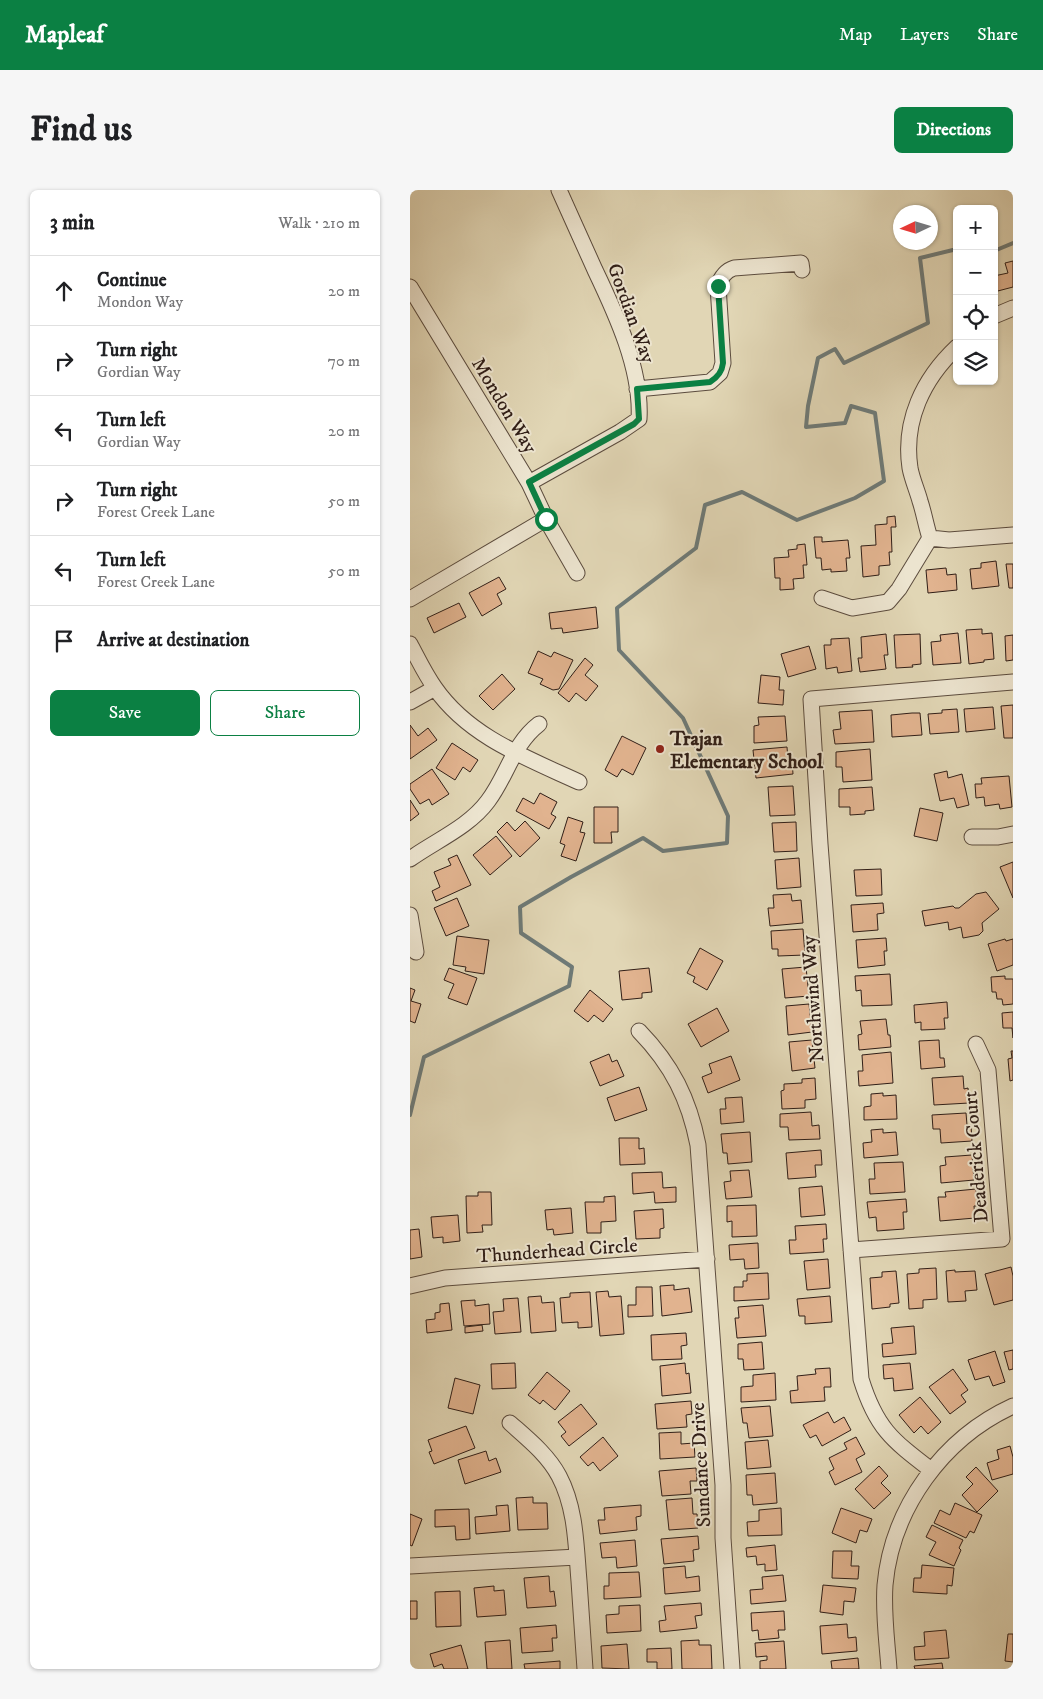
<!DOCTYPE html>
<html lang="en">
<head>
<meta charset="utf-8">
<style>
	body { margin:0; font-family:"IM FELL DW Pica",serif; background:#f6f6f6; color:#202124 }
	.controls { position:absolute; right:15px; top:15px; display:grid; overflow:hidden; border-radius:8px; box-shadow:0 1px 4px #0004 }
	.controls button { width:45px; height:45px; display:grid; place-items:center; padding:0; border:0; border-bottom:1px solid #e0e0e0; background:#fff; color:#202124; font:25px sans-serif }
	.compass { position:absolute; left:483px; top:15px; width:45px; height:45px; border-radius:50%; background:#fff; box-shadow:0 1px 4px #0004; rotate:266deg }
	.stop { position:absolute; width:15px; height:15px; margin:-11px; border:4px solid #0b8043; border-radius:50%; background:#fff }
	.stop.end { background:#0b8043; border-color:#fff; box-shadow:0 1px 5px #0008 }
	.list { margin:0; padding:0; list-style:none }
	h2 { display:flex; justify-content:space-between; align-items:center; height:65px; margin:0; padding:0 20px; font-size:21px }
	h2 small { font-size:16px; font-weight:400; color:#757577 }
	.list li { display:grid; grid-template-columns:32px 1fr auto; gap:15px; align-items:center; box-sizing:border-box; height:70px; padding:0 20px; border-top:1px solid #e0e0e0 }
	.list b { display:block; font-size:19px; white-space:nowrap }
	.list p { margin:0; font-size:16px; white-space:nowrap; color:#757577 }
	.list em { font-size:16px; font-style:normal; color:#757577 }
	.actions { display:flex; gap:10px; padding:15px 20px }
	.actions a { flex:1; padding:11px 0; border:1px solid #0b8043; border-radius:8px; text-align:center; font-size:18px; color:#0b8043 }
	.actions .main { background:#0b8043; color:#fff }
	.icon { flex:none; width:28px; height:28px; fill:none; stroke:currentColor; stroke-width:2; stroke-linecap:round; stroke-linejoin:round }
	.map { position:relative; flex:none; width:603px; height:1479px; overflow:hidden; border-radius:8px }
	header { display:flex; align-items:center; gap:30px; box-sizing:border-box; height:70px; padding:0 25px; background:#0b8043; color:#fff }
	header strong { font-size:24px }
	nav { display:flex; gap:28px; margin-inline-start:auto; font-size:18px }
	.intro { display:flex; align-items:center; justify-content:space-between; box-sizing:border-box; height:120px; padding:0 30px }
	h1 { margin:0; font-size:35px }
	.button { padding:12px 22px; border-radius:8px; background:#0b8043; color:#fff; font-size:18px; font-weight:700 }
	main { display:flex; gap:30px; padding:0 30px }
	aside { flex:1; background:#fff; border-radius:8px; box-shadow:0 1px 4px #0004 }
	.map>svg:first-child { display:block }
</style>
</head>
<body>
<header>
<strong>Mapleaf</strong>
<nav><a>Map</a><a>Layers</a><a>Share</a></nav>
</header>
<div class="intro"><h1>Find us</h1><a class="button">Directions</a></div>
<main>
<aside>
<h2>3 min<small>Walk · 210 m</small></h2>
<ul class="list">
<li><svg class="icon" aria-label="ahead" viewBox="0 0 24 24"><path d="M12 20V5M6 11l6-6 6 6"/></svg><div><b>Continue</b><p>Mondon Way</p></div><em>20 m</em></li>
<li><svg class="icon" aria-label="right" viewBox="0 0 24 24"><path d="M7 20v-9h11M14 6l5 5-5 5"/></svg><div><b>Turn right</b><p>Gordian Way</p></div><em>70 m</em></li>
<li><svg class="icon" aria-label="left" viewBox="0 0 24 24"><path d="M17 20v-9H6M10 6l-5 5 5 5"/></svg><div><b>Turn left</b><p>Gordian Way</p></div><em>20 m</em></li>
<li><svg class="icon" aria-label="right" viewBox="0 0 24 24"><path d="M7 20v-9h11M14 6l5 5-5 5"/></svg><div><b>Turn right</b><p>Forest Creek Lane</p></div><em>50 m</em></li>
<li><svg class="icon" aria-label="left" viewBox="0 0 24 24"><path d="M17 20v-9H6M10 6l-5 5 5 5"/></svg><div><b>Turn left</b><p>Forest Creek Lane</p></div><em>50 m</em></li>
<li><svg class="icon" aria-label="arrive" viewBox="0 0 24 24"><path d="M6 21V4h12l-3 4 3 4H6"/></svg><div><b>Arrive at destination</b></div></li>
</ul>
<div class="actions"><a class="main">Save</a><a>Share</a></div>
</aside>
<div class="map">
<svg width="603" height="1479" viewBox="0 0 603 1479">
	<rect width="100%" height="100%" fill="#e1d6b5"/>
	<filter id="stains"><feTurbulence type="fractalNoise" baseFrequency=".004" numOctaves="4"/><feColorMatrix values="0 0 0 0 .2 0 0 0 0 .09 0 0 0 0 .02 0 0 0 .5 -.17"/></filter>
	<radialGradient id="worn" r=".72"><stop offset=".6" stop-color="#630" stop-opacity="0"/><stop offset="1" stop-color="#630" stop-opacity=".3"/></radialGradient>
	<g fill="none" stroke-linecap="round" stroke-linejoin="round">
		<path stroke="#6e7a77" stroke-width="4" d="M584,61l19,-8
			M0,925l14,-58 145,-71 3,-19 -51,-34 -1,-26 51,-30 72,-39 20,13 64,-8 1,-27 -45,-98 -64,-68 -2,-42 79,-60 9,-43 37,-13 55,28 58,-22 29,-17 -9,-68 -24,-7 -6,17 -39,4 2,-21 10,-48 17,-9 9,14 84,-40 -8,-65 37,-9"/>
	</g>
	<path fill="#e1b38f" stroke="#301e17" d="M603,71v26l-19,5v-16l14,-3 -3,-10z
		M485,326l1,11h-5l1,25h-3l1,13 -11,1v9l-16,2 -2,-31 15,-1 -1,-20 12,-1v-7z
		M404,347h8v5l26,-2 2,18h-4l1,13 -16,1v-3l-9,1 -1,-12h-5z
		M395,354l2,21h-4l1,13 -11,1 1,10 -14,1v-12h-5l-1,-20 15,-1 -1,-7 9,-1v-4z
		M586,371l3,25 -27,3 -2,-20 11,-1v-5z
		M596,374h7v24h-4z
		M536,378l1,7 9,-1 1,16 -29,3 -2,-23z
		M89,387l7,12 -9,5 5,10 -20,12 -13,-23z
		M49,413l7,14 -32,16 -7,-15z
		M186,417l2,21 -35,5 -1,-5 -11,1 -2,-16z
		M572,439v5l10,-1 2,26 -10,1v2l-15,2 -3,-34z
		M548,443l3,30 -28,2 -2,-23 10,-1 -1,-6z
		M476,444l2,21h-4l2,14 -26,3 -2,-14h4l-1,-21z
		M510,444l1,30 -9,1 1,2 -17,1 -2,-33z
		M603,445v25l-7,1 -1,-25z
		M439,448l3,33 -14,2 -1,-6 -11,2 -2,-24h7v-6z
		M399,456l7,23 -28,8 -7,-23z
		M128,461l13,6 3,-5 19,8 -14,29 -6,1 -13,-6 3,-5 -15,-6z
		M175,468l8,7 -8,10 13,11 -12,15 -10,-8 -7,9 -11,-9z
		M92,484l13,15 -22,21 -14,-14z
		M351,485l19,2 -1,13h5l-1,15 -25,-2z
		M603,515v33h-9l-3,-32z
		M583,517l2,22 -29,3 -2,-23z
		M547,519l2,23 -29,2 -2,-20 14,-1v-3z
		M462,520l2,32 -39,2 -2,-14 8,-1 -2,-17z
		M502,523h8l2,22 -30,2 -1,-22z
		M375,526l2,25 -33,2v-17l5,-1 -1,-8z
		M0,535l8,11 10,-8 9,12 -27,19z
		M212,546l24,12 -13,27 -11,-6 -5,8 -12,-7z
		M42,553l26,17 -8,12 -7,-5 -8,13 -19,-12z
		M377,557l1,13h4l1,14 -37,4 -3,-28z
		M460,559l2,31 -29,2 -1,-15h-6v-15z
		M22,579l17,25 -17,11 -3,-6 -9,5 -10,-15v-5z
		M537,581l1,7 14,-4 7,31 -12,3 -3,-10 -14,3 -6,-27z
		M599,586l3,31 -12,2 -1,-5 -14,2 -1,-9 -8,1 -1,-14h7l-1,-6z
		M383,596l2,29 -25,1 -2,-29z
		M462,597l2,23 -9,1v3l-15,1v-8h-11v-18z
		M130,603l17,9 -6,12 5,3 -7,12 -33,-18 7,-13 11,6z
		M0,610l9,14 -9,7z
		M184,617h24v25h-7l1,11h-18z
		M510,618l23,5 -6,28 -23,-5z
		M158,627l15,5 -3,10 5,1 -9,28 -15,-5 4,-11 -5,-2z
		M115,631l15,17 -20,19 -23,-25 10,-10 8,9z
		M386,632l1,29 -23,1 -2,-29z
		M86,646l16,20 -22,19 -17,-20z
		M47,665l14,30 -35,16 -4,-10 8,-4 -6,-15 17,-7 -3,-6z
		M389,668l2,29 -24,2 -2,-29z
		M603,672v36l-13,-31z
		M471,679l1,26 -26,1 -2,-26z
		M576,702l13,17 -17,14 1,8 -4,4 -16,3 -2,-11 -12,3 -1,-8 -23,4 -3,-15 31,-5 2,2h4l17,-14z
		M381,704l1,7 9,-1 2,23 -33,3 -2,-18h6l-1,-13z
		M47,708l12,28 -23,10 -12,-28z
		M473,713l1,10 -7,1 1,16 -25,2 -2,-27z
		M393,739l2,26 -27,1v-7h-6l-1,-18z
		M47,746l32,4 -5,34 -19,-3 1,-4 -13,-2z
		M476,748l1,13h-3l1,14 -27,3 -2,-28z
		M595,749l1,2 7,-2v26l-16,6 -9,-27z
		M290,758l23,13 -16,29 -14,-8 2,-5 -8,-4z
		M396,777l3,29 -24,2 -3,-29z
		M39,778l28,10 -10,27 -19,-7 6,-14 -10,-4z
		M239,778l3,24 -10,1v5l-20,2 -3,-29z
		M480,784l2,31 -30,1 -1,-16 -5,1 -1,-15z
		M595,786v3h8v25l-10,1 -1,-6h-5l-1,-7h-4l-1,-15z
		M0,798l5,2 -4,11 10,3 -6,19 -5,-2z
		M180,800l23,19 -10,13 -9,-7 -6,7 -14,-11z
		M537,812l1,16h-4l1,11 -24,1v-8l-6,1 -1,-18z
		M399,814l3,28 -24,3 -2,-29z
		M307,818l12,23 -28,16 -13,-23z
		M603,822v26l-1,-10h-9l-1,-15z
		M476,829l2,16h2l1,12 -32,3 -1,-15 4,-1 -2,-13z
		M402,850l3,28 -23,3 -3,-29z
		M529,850l1,18h4l1,9 -24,2 -2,-28z
		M601,861h2v29l-3,1 -2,-22 4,-1z
		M481,862l2,31 -34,3 -1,-15h5l-1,-16z
		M199,864l3,8 5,-2 7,16 -24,10 -10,-24z
		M321,866l9,24 -32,13 -6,-16 10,-4 -3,-9z
		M553,886l1,13 4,-1 1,15 -35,2 -2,-27z
		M405,888l1,21 -11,1v8l-23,1 -1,-18 3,-1v-6l18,-1v-4z
		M229,897l8,23 -32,11 -8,-23z
		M473,903v3l13,-1 1,24 -33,1v-13l7,-1v-12z
		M332,907l2,25 -23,2 -1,-15h6l-1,-11z
		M401,922l1,14 7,-1 1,14 -31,1 -1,-13h-8v-13z
		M556,923l1,12h4l1,16 -31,2 -1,-14h-7l-1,-14z
		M473,939v4l13,-1 2,23 -34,3 -1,-15 9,-1 -1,-12z
		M340,942l2,30 -24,2 -1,-11h-4l-2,-19z
		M209,948h20v11l5,-1 1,16 -25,1z
		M411,960l1,15h-7l1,12 -28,2 -2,-26z
		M562,965l2,25 -33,3 -1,-17 6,-1 -1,-8z
		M493,972l2,30 -35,2 -1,-15h6l-1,-16z
		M339,980l3,27 -26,2 -2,-17 7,-1 -1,-10z
		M252,982l1,16 13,-1v15l-21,1 -1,-11 -21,2 -1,-21z
		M412,996l3,29 -24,2 -2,-29z
		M566,999l1,17h-3l1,12 -35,3 -2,-24h8l-1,-5z
		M68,1002h13l1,33h-10l1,7 -16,1 -1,-37h12z
		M205,1006l1,25 -15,1v11h-14l-2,-31h19v-5z
		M496,1009l1,13h-4l1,17 -27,2 -1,-14 -7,1 -2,-16z
		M346,1015l1,31 -25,1v-16l-5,1v-16z
		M161,1018l2,25 -19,2 -1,-6 -6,1 -2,-20z
		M253,1019l1,19 -4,1v9l-24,1 -2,-28z
		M48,1025l2,26 -17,2v-6l-10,1 -2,-21z
		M416,1034l1,15h-4l1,13 -34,2 -1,-14h7l-1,-14z
		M9,1039l3,28 -12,2v-29z
		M348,1053l1,25 -14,1 -1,-10 -14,1 -1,-15z
		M418,1069l2,29 -23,2 -3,-29z
		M601,1077l2,9v24l-19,5 -9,-31z
		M526,1078l1,31 -14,1v8l-14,1 -2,-35 12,-1v-4z
		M545,1080v2l20,-1 2,19 -12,1 1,10 -18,1 -2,-31z
		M486,1081l3,32 -9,1v3l-18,2 -2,-31 12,-1v-5z
		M358,1083l1,26 -35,2v-14h9v-6h4v-7z
		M264,1095v5l15,-2 3,24 -30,4 -2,-30z
		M226,1097h16l1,29 -25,1v-12h8z
		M198,1101l1,6 12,-1 3,38 -24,2 -4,-44z
		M180,1102l2,35 -14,1v-6l-16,1 -2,-25 10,-1v-4z
		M131,1106l1,7 12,-1 2,29 -25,2 -3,-36z
		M420,1106l2,26 -27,2v-8h-6l-2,-17z
		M108,1108l3,34 -26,2 -2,-22 11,-1 -1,-12z
		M65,1110v6l14,-2 1,20 -26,2 -3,-25z
		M39,1113l3,27 -25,3 -1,-13 9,-1v-6l5,-1v-8z
		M353,1115l3,31 -29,2 -2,-20h4l-1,-11z
		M72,1135l1,6 -18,2v-6z
		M504,1136l2,28 -33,3 -1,-13 11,-1 -2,-15z
		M276,1143l1,12 -6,1 1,13 -30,1 -1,-25z
		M352,1152l2,27 -20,1 -1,-11h-5v-15z
		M603,1160v19l-4,1 -5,-18z
		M585,1161l10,31 -12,4 -4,-10 -14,4 -7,-20z
		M105,1173l1,25 -24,1 -1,-25z
		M275,1173l1,11 3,-1 2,20 -29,3 -2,-30z
		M500,1173l3,26 -19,2 -1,-13 -9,1 -1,-14z
		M420,1178l1,19h-7l1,14 -34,2 -1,-12 8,-1 -1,-14 19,-2 -1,-5z
		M543,1179l15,21 -7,5 5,7 -16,12 -21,-27z
		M137,1182l23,19 -15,19 -12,-10 -3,4 -12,-9z
		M365,1183l1,27 -35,2v-15l12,-1v-11z
		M45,1188l25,7 -7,29 -25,-6z
		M510,1207l21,25 -13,12 -7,-8 -7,7 -15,-18z
		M281,1211l1,13 -6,1 1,12 -30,2 -2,-25z
		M171,1214l16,20 -28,22 -8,-10 5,-4 -8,-10z
		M360,1216l3,30 -24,2 -2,-15h-4l-2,-15z
		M418,1222l6,11 10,-6 7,13 -29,16 -6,-11 -6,3 -7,-13z
		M56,1236l9,22 -41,16 -5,-12 3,-1 -4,-11z
		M271,1242v12l13,-1 1,14 -35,2 -1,-26z
		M193,1247l15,19 -18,15 -7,-9 -5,4 -8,-9z
		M446,1247l9,17 -9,5 6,13 -27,13 -6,-13 5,-3 -5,-11 18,-9 -3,-6z
		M358,1250l3,27 -24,2 -2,-27z
		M600,1256l3,11v17l-21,6 -5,-17 12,-4 -2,-9z
		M76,1261l3,10 7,-3 5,14 -36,12 -7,-24z
		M469,1276l9,10 -7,7 10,10 -17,16 -19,-20z
		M566,1277l22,24 -21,21 -15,-17 11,-11 -7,-7z
		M286,1278l1,13h-7l1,13 -29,2 -3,-25z
		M365,1283l2,30 -24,2 -1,-10h-5l-1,-20z
		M123,1307v6h14l1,26 -30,1 -2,-32z
		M282,1308l1,16h4l1,14 -29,2 -3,-30z
		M545,1313l27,12 -8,18 -4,-2 -4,7 -32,-15 6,-13 10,5z
		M98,1315l2,26 -34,3 -1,-17 22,-2 -1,-9z
		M231,1315v11l-5,1 1,13 -37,4 -2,-14h7l-1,-12z
		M371,1318l1,27 -34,1 -1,-14 12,-1v-11z
		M431,1318l31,11 -5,13 -7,-2 -4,13 -24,-10z
		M59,1319l1,30 -14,1 -1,-14 -20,1v-17z
		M0,1324l12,5 -10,27 -2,-1z
		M522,1335l31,15 -4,8 2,2 -7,16 -25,-11 7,-13 -10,-5z
		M288,1346l1,13 -6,1 1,11 -30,3 -3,-25z
		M225,1350l2,26 -20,2 -1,-11 -14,1 -2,-15z
		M365,1355l2,25 -12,1v-7l-8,1 -1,-9 -9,1 -1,-9z
		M423,1361h19l-1,15h8l-1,13 -26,-1z
		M512,1375l32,3 -2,18 -5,-1v9l-34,-2 1,-14h7z
		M275,1376l1,12 13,-2 1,15 -35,3 -2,-26z
		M229,1382l2,25 -37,2v-13h5v-13z
		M373,1385l3,26 -35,3 -1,-14 13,-1 -1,-12z
		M139,1386l1,16 4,-1 2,15 -29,2 -3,-30z
		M413,1395l33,3 -2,14 -10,-1 -1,14 -23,-3z
		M84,1396v5l10,-1 2,25 -29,2 -3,-29z
		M50,1401l1,35 -25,1 -1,-35z
		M0,1411h7v18h-7z
		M291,1413l1,12 -7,1 2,12 -37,4 -1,-11 7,-1 -2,-14z
		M230,1415l1,26 -34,2 -1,-18 13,-1v-8z
		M374,1421l1,19h-7l1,8 -20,2 -1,-10 -6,1 -1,-18z
		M437,1434l1,14 8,-1 1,14 -35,3 -2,-28z
		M146,1435l1,13h-5l1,13 -31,2 -2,-25z
		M536,1440l3,28 -34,2 -1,-13 11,-1 -1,-14z
		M598,1444h5v28l-8,-1z
		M100,1450l2,29h-25l-2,-27z
		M289,1450v5h12l1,24h-30l-1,-28z
		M374,1451l2,28h-26v-8l7,-1v-4l-11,1 -1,-14z
		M217,1454l2,25 -27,-1 -1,-22z
		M51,1455l7,24h-24l-2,-5 -8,3 -4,-13z
		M261,1458l1,21h-15v-7h-10v-13z
		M448,1468l1,11h-27l-1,-8z
		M150,1471v8h-35l-1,-5z
		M532,1473l1,6h-28l-1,-3z"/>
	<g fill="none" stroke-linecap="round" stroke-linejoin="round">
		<g stroke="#5c4c3e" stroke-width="17">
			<path id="minor" d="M0,97l119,196 17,36 31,54
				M584,126l19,-8
				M547,157c-34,32 -54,74 -47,121 2,11 7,22 10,33 4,12 6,25 10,37l19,2 64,-5
				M227,199l73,-7 10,-9 3,-10 -5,-77c3,-9 7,-15 16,-18l67,-5 1,7
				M119,293l91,-51 19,-13c3,-49 -23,-105 -44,-149 -12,-27 -24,-53 -36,-80
				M412,408l30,10 36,-6 11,-13 31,-51
				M0,409l136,-80
				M0,454c8,15 15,30 25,44 34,49 92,70 144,94
				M0,512l25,-14
				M562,647h26l15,-3
				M0,669c25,-18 59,-32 78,-58 19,-25 25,-57 51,-77
				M0,725l6,37
				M229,841c33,34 50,68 59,114l25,340v53l9,131
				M441,1060l151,-11 -14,-169 -12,-26
				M0,1096l35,-8 262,-19
				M100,1233c18,16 38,32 49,53 17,32 17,70 20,105 2,29 4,59 6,88
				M521,1280c-39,-30 -55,-42 -70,-91l-41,-535 -9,-145 202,-17
				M0,1376l167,-9
				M479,1479c-2,-28 -6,-56 -4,-84 7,-77 58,-147 128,-179"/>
		</g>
		<use href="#minor" stroke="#ece4cf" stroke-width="15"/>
	</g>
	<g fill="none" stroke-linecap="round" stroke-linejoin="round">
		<path stroke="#0b8043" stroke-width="6" d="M136,329l-17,-37 105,-58 5,-5 -2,-30 73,-7c8,-5 12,-10 13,-19l-5,-77"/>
	</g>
	<circle fill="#8f2418" stroke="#ece4cf" stroke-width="2" cx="250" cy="559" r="5"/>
	<g text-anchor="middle" stroke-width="4" stroke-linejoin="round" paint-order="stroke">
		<g font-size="20" fill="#301e17" stroke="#ece4cf">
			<text transform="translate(222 123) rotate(70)" y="7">Gordian Way</text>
			<text transform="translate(95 215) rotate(59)" y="7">Mondon Way</text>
			<text transform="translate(402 809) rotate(-94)" y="7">Northwind Way</text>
			<text transform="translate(565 967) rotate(-95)" y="7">Deaderick Court</text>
			<text transform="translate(147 1060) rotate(-4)" y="7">Thunderhead Circle</text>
			<text transform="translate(290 1275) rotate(-93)" y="7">Sundance Drive</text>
		</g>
		<g font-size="20" font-weight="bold" fill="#301e17" stroke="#ece4cf" text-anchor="start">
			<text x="260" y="555">Trajan<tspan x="260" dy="23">Elementary School</tspan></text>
		</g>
	</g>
	<rect width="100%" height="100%" filter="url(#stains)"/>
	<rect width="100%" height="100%" fill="url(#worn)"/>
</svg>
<div class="controls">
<button>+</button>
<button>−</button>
<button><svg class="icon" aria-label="locate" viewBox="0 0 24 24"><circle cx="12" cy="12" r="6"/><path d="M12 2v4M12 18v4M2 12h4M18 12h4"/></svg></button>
<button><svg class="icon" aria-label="layers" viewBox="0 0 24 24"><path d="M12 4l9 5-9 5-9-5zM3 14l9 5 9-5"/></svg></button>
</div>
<svg class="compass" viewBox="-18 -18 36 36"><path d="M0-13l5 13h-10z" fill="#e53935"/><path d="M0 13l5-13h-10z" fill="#757577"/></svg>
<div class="stop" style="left:136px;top:329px"></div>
<div class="stop end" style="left:308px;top:96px"></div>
</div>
</main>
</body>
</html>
